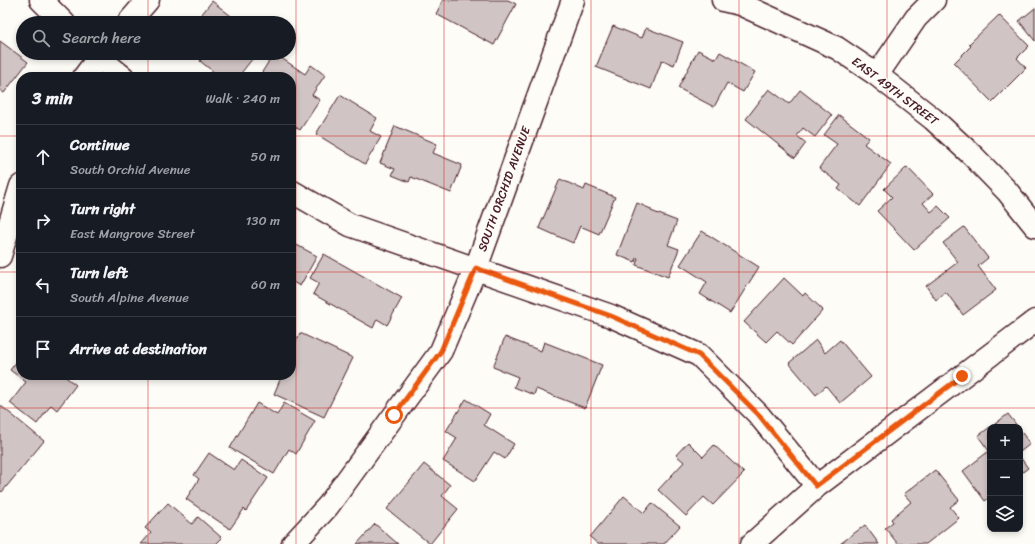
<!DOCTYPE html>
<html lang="en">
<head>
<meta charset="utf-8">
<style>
	body { margin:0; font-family:Sriracha,sans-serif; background:#242831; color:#f1f3f6 }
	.controls { position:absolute; right:12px; bottom:12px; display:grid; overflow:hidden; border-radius:8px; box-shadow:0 2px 6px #0003 }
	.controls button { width:36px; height:36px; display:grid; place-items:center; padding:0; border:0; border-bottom:1px solid #363941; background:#171b24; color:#f1f3f6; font:20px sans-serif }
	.stop { position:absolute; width:12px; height:12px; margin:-9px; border:3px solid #ea580c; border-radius:50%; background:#fff }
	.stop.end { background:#ea580c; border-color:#fff; box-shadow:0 1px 4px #0008 }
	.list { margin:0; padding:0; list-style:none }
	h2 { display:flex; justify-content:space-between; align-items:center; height:52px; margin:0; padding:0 16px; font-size:17px }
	h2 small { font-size:13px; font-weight:400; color:#9ea1a6 }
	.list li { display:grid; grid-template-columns:26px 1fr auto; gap:12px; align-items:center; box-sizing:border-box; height:64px; padding:0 16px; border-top:1px solid #363941 }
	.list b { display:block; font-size:15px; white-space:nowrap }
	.list p { margin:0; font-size:13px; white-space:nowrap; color:#9ea1a6 }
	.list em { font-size:13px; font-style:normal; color:#9ea1a6 }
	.icon { flex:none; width:22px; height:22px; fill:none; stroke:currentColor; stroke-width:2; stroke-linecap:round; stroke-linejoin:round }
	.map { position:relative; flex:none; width:1035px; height:544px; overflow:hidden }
	.search { position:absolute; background:#171b24; box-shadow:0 2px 6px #0003; left:16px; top:16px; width:280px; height:44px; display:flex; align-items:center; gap:10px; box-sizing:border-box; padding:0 14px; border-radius:22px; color:#9ea1a6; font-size:15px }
	.panel { position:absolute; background:#171b24; box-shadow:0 2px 6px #0003; left:16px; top:72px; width:280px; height:308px; border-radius:16px }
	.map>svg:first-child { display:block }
</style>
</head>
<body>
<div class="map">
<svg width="1035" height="544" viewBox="0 0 1035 544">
	<rect width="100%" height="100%" fill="#fdfcf7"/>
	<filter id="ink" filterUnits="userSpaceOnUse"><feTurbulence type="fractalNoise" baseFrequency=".025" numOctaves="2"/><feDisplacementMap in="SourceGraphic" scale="8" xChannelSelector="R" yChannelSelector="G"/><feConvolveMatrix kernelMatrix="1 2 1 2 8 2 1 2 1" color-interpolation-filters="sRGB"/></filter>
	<g filter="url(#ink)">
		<path fill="#d0c5c4" stroke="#4a1f2b" d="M443,0h65l8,4 -22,41 -58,-31z
			M212,1l28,22h-45z
			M1035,8v33l-16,-20z
			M999,15l30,31 -12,12 9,10 -34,34 -38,-39 17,-17 -2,-2z
			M613,26l29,12 4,-10 37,14 -9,23 -12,-5 -11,29 -55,-22z
			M0,41l28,21 -24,31 -4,-3z
			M698,50l18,9 4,-7 35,20 -12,20 -16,-9 -13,24 -36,-19z
			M206,53h51l-19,24h-18l-20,-16z
			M274,53l31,21 6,-9 14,10 -13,20 8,5 -20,30 -9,-6v-47h-32z
			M769,89l20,15 11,-14 32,25 -17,22 -12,-9 -6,8 9,7 -11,15 -49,-39z
			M340,95l37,23 -7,13 11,6 -16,27 -49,-30z
			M839,115l30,23 -5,6 27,20 -31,42 -22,-17 3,-4 -22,-17 18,-24 -13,-9z
			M395,126l42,18 -4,9 29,12 -11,28 -40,-16 -2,5 -17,-7 3,-6 -15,-6z
			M907,167l26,27 -10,9 8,9 7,-6 12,12 -36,32 -37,-39 15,-14 -8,-8z
			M560,179l24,11 2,-5 29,12 -16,37 -19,-8 -7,17 -34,-15z
			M637,203l14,6v2l26,10 -9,24 11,4 -11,28 -32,-12 2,-7h-2l-1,4 -18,-7z
			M964,227l24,31 -10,8 18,24 -33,25 -17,-23 -10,8 -10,-14 32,-24 -15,-19z
			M702,231l57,36 -29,46 -30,-19 7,-12 -27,-17z
			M291,242l26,14 -17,30 -9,-5z
			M324,254l78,44 -15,27 -10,-6 -4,9 -60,-34 6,-11 -9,-5z
			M784,278l19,18 2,-3 18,17 -31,35 -15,-14 -11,11 -22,-20z
			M300,333l53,25 -29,59 -50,-23 8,-19h9v-28l2,1z
			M505,337l36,14 3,-9 58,23 -17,43 -49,-19 -2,6 -20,-8 4,-10 -25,-10z
			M816,340l9,13 15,-13 31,37 -31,26 -14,-17 -10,9 -27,-32z
			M21,356v19h42l13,10 -19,25 -6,-5 -14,19 -27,-21 16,-21 -16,-12z
			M466,399l24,15 -6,11 30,19 -9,15 -11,-7 -19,29 -32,-20 14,-23 -11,-7z
			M257,403l20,12 7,-12 31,18 -19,33 -7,-5 -15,25 -44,-26z
			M0,405l44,36 -42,51 -2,-2z
			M1008,414l10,13h-27z
			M990,427v70l-5,4 -22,-30 26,-20 -11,-15z
			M1020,430l10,14 -10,8z
			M688,442l15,15 11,-12 30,28 -31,32 -9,-8 -18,19 -28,-26 26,-28 -8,-7z
			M209,453l25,17 7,-10 27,18 -22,33 -2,-2 -14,20 -44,-30 13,-20 -5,-4z
			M1020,457l8,11 -8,6z
			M424,464l26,21 -8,11 16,13 -28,35 -43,-35z
			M935,470l24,30 -9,7 9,11 -33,26h-28l-13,-16 8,-6 -2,-3 20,-17 -7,-8z
			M624,496l20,17 8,-10 28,23 -16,18h-66l-8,-7z
			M168,503l24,21 6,-7 24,21 -6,6h-75l10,-11 -6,-5z
			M375,524l23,20h-41z
			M865,525l14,19h-39z"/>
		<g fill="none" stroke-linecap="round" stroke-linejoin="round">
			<g stroke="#4a1f2b" stroke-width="25">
				<path id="minor" d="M41,0l23,23
					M723,0l17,4 97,44 40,27 56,44 39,36 35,36 28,35
					M128,23l20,-23
					M93,53l30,24
					M877,75l39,-57 18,-18
					M84,77l18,-24
					M291,191l59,34 261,91 88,39 59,59 59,72
					M0,256l21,-70
					M293,544l35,-38 113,-155 35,-83 97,-268
					M752,544l65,-58 218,-165"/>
			</g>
			<use href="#minor" stroke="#fdfcf7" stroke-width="22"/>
		</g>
	</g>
	<g fill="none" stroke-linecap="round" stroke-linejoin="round" filter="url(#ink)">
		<path stroke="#ea580c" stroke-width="5" d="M394,415l47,-64 35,-83 135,48 88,39 59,59 58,72 146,-110"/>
	</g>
	<path fill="none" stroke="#d62828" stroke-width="1" stroke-opacity="0.55" d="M148,0v23M296,0v544M444,0v544M591,0v544M739,0v544M887,0v544M148,53v24M0,136h21M291,136h744M0,272h21M291,272h744M148,375v169M0,408h1035"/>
	<g text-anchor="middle" stroke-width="3" stroke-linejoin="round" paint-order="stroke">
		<g font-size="12" fill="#4a1f2b" stroke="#fdfcf7">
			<text transform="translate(895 91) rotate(37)" y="4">EAST 49TH STREET</text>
			<text transform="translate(504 189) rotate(-70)" y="4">SOUTH ORCHID AVENUE</text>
		</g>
	</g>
</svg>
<div class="controls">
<button>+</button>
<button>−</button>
<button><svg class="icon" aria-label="layers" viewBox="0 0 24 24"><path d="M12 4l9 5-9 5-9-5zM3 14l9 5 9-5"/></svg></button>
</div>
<div class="stop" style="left:394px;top:415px"></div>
<div class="stop end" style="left:962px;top:376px"></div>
<div class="search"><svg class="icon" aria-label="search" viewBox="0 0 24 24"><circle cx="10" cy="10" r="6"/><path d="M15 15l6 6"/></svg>Search here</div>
<section class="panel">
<h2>3 min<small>Walk · 240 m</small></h2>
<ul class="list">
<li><svg class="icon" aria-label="ahead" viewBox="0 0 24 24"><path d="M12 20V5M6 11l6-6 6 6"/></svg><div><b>Continue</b><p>South Orchid Avenue</p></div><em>50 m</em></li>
<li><svg class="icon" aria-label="right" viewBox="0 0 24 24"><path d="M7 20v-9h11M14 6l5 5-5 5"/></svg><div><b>Turn right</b><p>East Mangrove Street</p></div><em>130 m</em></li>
<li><svg class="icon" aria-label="left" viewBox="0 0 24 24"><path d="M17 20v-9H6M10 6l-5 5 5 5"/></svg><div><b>Turn left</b><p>South Alpine Avenue</p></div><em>60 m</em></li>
<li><svg class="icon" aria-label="arrive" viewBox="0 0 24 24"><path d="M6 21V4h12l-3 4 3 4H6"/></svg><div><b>Arrive at destination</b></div></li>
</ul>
</section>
</div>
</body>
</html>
